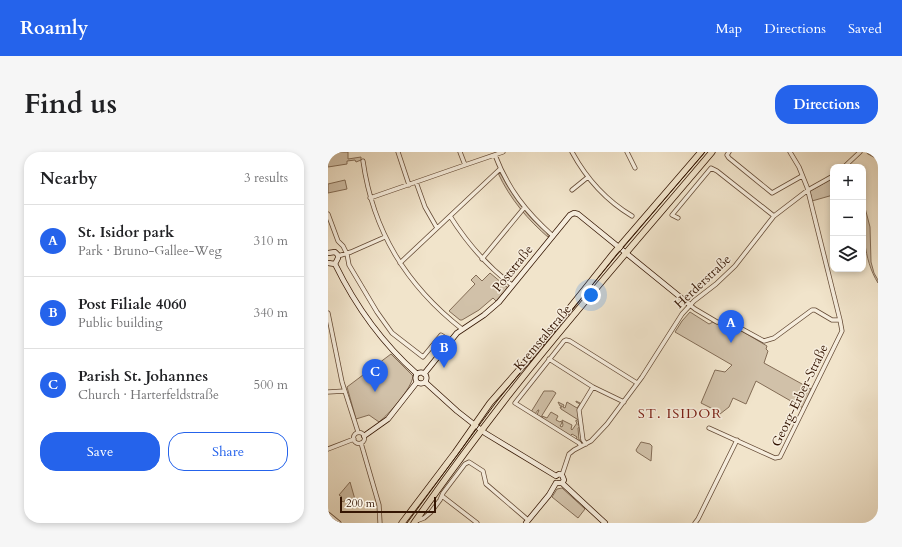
<!DOCTYPE html>
<html lang="en">
<head>
<meta charset="utf-8">
<style>
	body { margin:0; font-family:Cardo,serif; background:#f6f6f6; color:#202124 }
	.controls { position:absolute; right:12px; top:12px; display:grid; overflow:hidden; border-radius:8px; box-shadow:0 2px 6px #0003 }
	.controls button { width:36px; height:36px; display:grid; place-items:center; padding:0; border:0; border-bottom:1px solid #e0e0e0; background:#fff; color:#202124; font:20px sans-serif }
	.scale { position:absolute; left:12px; bottom:10px; width:96px; box-sizing:border-box; padding-left:4px; border:2px solid #351603; border-top:0; font-size:11px; line-height:14px; white-space:nowrap; color:#351603; -webkit-text-stroke:3px #f6eddd; paint-order:stroke }
	.you { position:absolute; left:263px; top:143px; width:14px; height:14px; margin:-10px; border:3px solid #fff; border-radius:50%; background:#1a73e8; box-shadow:0 0 0 6px #1a73e833 }
	.badge { display:grid; place-items:center; width:26px; height:26px; border-radius:50%; background:#2563eb; color:#fff; font-size:13px; font-weight:700 }
	.pin { position:absolute; translate:-50% -33px; filter:drop-shadow(0 1px 2px #0008) }
	.pin::after { content:''; position:absolute; top:21px; width:14px; height:12px; background:inherit; clip-path:polygon(0 0,100% 0,50% 100%) }
	.list { margin:0; padding:0; list-style:none }
	h2 { display:flex; justify-content:space-between; align-items:center; height:52px; margin:0; padding:0 16px; font-size:17px }
	h2 small { font-size:13px; font-weight:400; color:#757577 }
	.list li { display:grid; grid-template-columns:26px 1fr auto; gap:12px; align-items:center; box-sizing:border-box; height:72px; padding:0 16px; border-top:1px solid #e0e0e0 }
	.list b { display:block; font-size:15px; white-space:nowrap }
	.list p { margin:0; font-size:13px; white-space:nowrap; color:#757577 }
	.list em { font-size:13px; font-style:normal; color:#757577 }
	.actions { display:flex; gap:8px; padding:12px 16px }
	.actions a { flex:1; padding:9px 0; border:1px solid #2563eb; border-radius:16px; text-align:center; font-size:14px; color:#2563eb }
	.actions .main { background:#2563eb; color:#fff }
	.icon { flex:none; width:22px; height:22px; fill:none; stroke:currentColor; stroke-width:2; stroke-linecap:round; stroke-linejoin:round }
	.map { position:relative; flex:none; width:550px; height:371px; overflow:hidden; border-radius:16px }
	header { display:flex; align-items:center; gap:24px; box-sizing:border-box; height:56px; padding:0 20px; background:#2563eb; color:#fff }
	header strong { font-size:19px }
	nav { display:flex; gap:22px; margin-inline-start:auto; font-size:14px }
	.intro { display:flex; align-items:center; justify-content:space-between; box-sizing:border-box; height:96px; padding:0 24px }
	h1 { margin:0; font-size:28px }
	.button { padding:10px 18px; border-radius:16px; background:#2563eb; color:#fff; font-size:14px; font-weight:700 }
	main { display:flex; gap:24px; padding:0 24px }
	aside { flex:1; background:#fff; border-radius:16px; box-shadow:0 2px 6px #0003 }
	.map>svg:first-child { display:block }
</style>
</head>
<body>
<header>
<strong>Roamly</strong>
<nav><a>Map</a><a>Directions</a><a>Saved</a></nav>
</header>
<div class="intro"><h1>Find us</h1><a class="button">Directions</a></div>
<main>
<aside>
<h2>Nearby<small>3 results</small></h2>
<ul class="list">
<li><span class="badge">A</span><div><b>St. Isidor park</b><p>Park · Bruno-Gallee-Weg</p></div><em>310 m</em></li>
<li><span class="badge">B</span><div><b>Post Filiale 4060</b><p>Public building</p></div><em>340 m</em></li>
<li><span class="badge">C</span><div><b>Parish St. Johannes</b><p>Church · Harterfeldstraße</p></div><em>500 m</em></li>
</ul>
<div class="actions"><a class="main">Save</a><a>Share</a></div>
</aside>
<div class="map">
<svg width="550" height="371" viewBox="0 0 550 371">
	<rect width="100%" height="100%" fill="#f1e4cb"/>
	<filter id="stains"><feTurbulence type="fractalNoise" baseFrequency=".005" numOctaves="4"/><feColorMatrix values="0 0 0 0 .2 0 0 0 0 .09 0 0 0 0 .02 0 0 0 .5 -.17"/></filter>
	<radialGradient id="worn" r=".72"><stop offset=".6" stop-color="#630" stop-opacity="0"/><stop offset="1" stop-color="#630" stop-opacity=".3"/></radialGradient>
	<path fill="#d1c1a9" stroke="#836c56" d="M0,0h20v7l13,-2v3l-5,2 -1,-2 -8,1v3l-19,3z
		M170,21l3,1c9,17 19,32 32,46 5,5 15,11 16,18 -21,-18 -39,-39 -51,-65z
		M505,26v17l-21,6 -2,-10z
		M17,28l2,9 -19,4v-9z
		M535,48l7,27 1,35 3,11 4,7v3c-15,-24 -15,-55 -15,-83z
		M162,121l18,15 -12,13 -3,-3 -14,12 -17,10h-2l-11,-9 26,-27 -4,-4 5,-5 6,6z
		M362,160l19,12 4,-2 4,2h13l37,22 -1,3 2,2 -4,12 47,26 -8,19 -47,-27 -10,23 -13,-6 -4,9 -9,7 -7,-5 -12,-6 14,-33 10,2 7,-7 -57,-33 7,-11z
		M63,202l22,22c-1,12 -24,38 -34,46l-10,-7 -13,4 -9,-32z
		M216,239h9l3,2 -15,24 -4,-2 2,-5h-1l-3,4 -4,-2z
		M248,249l6,3 -4,7 2,10 -19,-12 -1,-2h2v-1h-2l-2,-4 6,3 -1,2 2,1 2,-6 10,6 3,-4 -4,-2z
		M223,260l7,4 -2,4 4,2 1,-1 1,2 -2,3 2,1 1,-2 -1,-5 10,5 -1,4 1,1 5,-7 -1,-1v-2l3,2 -1,3h2v2l-2,1 1,12h2v2l-5,-3 1,-2 -5,-3 -2,2 -27,-17 -1,-3 5,2z
		M313,290l9,2 2,2 -1,15 -14,-9 -1,-2z
		M22,330l6,21 -2,3 -3,-2 -2,3 -2,-2 1,-3 -2,-2 -3,2 -3,-3 2,-2 -3,-2z
		M234,336l23,21 -7,9 -26,-21 5,-8z"/>
	<g fill="none" stroke-linecap="round" stroke-linejoin="round">
		<g stroke="#644a35" stroke-width="5">
			<path id="street" d="M70,0l11,33
				M132,0l5,13 38,-13
				M244,0c14,26 35,49 60,64
				M299,0l8,16
				M401,0l-2,3 2,3 43,35 30,-17
				M541,0l9,5
				M167,3c13,34 31,57 58,81
				M35,9c10,70 43,124 99,168
				M516,15l16,-15
				M88,30l9,25 12,21
				M244,38l16,-13
				M42,46l95,-33
				M0,62l10,27 5,5 4,8 2,11 28,47 15,21 31,24 18,-22 9,6
				M122,64c17,27 37,50 62,69
				M350,66l-6,-3 39,-47 6,3 57,45
				M10,104l13,-4 34,-15
				M154,107l42,-51
				M72,111l100,-94
				M362,153l5,4 22,13 14,1 33,18 10,-3 38,-28h3l17,10h8l-33,-133 -8,-20 -9,-15
				M0,161l14,69 16,50
				M221,207l44,28 31,15
				M0,240l17,-1
				M381,276l66,30 5,-1 62,-126 -2,-11
				M25.5 286a5.5 5.5 0 1 1 11 0a5.5 5.5 0 1 1-11 0Z
				M33,291l18,62 1,18
				M258,292l-3,-4 -4,-30 14,-23
				M253,294l-2,-3 -64,-40 49,-62 2,-1 4,1 67,42
				M0,297l26,-10
				M234,323l7,-21 5,-4 17,-9 16,-17 35,-47 40,-63 12,-13 22,-17 19,-18 39,-50 34,-26 25,-14
				M114,344l35,27
				M0,362l11,9
				M88,369l8,-3 7,-6 9,-12 3,-7 22,-29 4,-2 14,9 3,13 42,36
				M367,371l3,-4 39,-79"/>
		</g>
		<g stroke="#351603" stroke-width="6">
			<path id="secondary" d="M0,101l7,-1 3,3v3l-3,6 -7,-1
				M7,112c20,41 47,79 82,110
				M87.5 226a5.5 5.5 0 1 1 11 0a5.5 5.5 0 1 1-11 0Z
				M96,222l33,-41 27,-18 15,-13 71,-87 4,-2 4,1 112,91
				M97,230l32,29 28,22 71,43 3,-2 3,1 2,5 -2,3
				M36,284l24,-17 29,-37
				M228,331h6l43,40
				M198,371l23,-28 7,-12"/>
		</g>
		<g stroke="#351603" stroke-width="7">
			<path id="primary" d="M74,371l53,-70 35,-50 43,-49 80,-100 88,-102
				M86,371c29,-41 59,-82 90,-122 66,-85 138,-166 208,-249"/>
		</g>
		<use href="#street" stroke="#f6eddd" stroke-width="3.5"/>
		<use href="#secondary" stroke="#f6eddd" stroke-width="4.5"/>
		<use href="#primary" stroke="#f1e4cb" stroke-width="5.5"/>
		<path stroke="#351603" stroke-width="1" d="M79,371l90,-122 119,-145 89,-104"/>
	</g>
	<g text-anchor="middle" stroke-width="3" stroke-linejoin="round" paint-order="stroke">
		<g font-size="13" fill="#351603" stroke="#f6eddd">
			<text transform="translate(184 116) rotate(-51)" y="5">Poststraße</text>
			<text transform="translate(374 129) rotate(-43)" y="5">Herderstraße</text>
			<text transform="translate(214 185) rotate(-50)" y="5">Kremstalstraße</text>
			<text transform="translate(471 243) rotate(-64)" y="5">Georg-Erber-Straße</text>
		</g>
		<g font-size="14" letter-spacing="1" fill="#7a1f14" stroke="#f6eddd">
			<text x="352" y="266">ST. ISIDOR</text>
		</g>
	</g>
	<rect width="100%" height="100%" filter="url(#stains)"/>
	<rect width="100%" height="100%" fill="url(#worn)"/>
</svg>
<div class="controls">
<button>+</button>
<button>−</button>
<button><svg class="icon" aria-label="layers" viewBox="0 0 24 24"><path d="M12 4l9 5-9 5-9-5zM3 14l9 5 9-5"/></svg></button>
</div>
<div class="scale">200 m</div>
<div class="you"></div>
<div class="pin badge" style="left:403px;top:191px">A</div>
<div class="pin badge" style="left:116px;top:216px">B</div>
<div class="pin badge" style="left:47px;top:240px">C</div>
</div>
</main>
</body>
</html>
